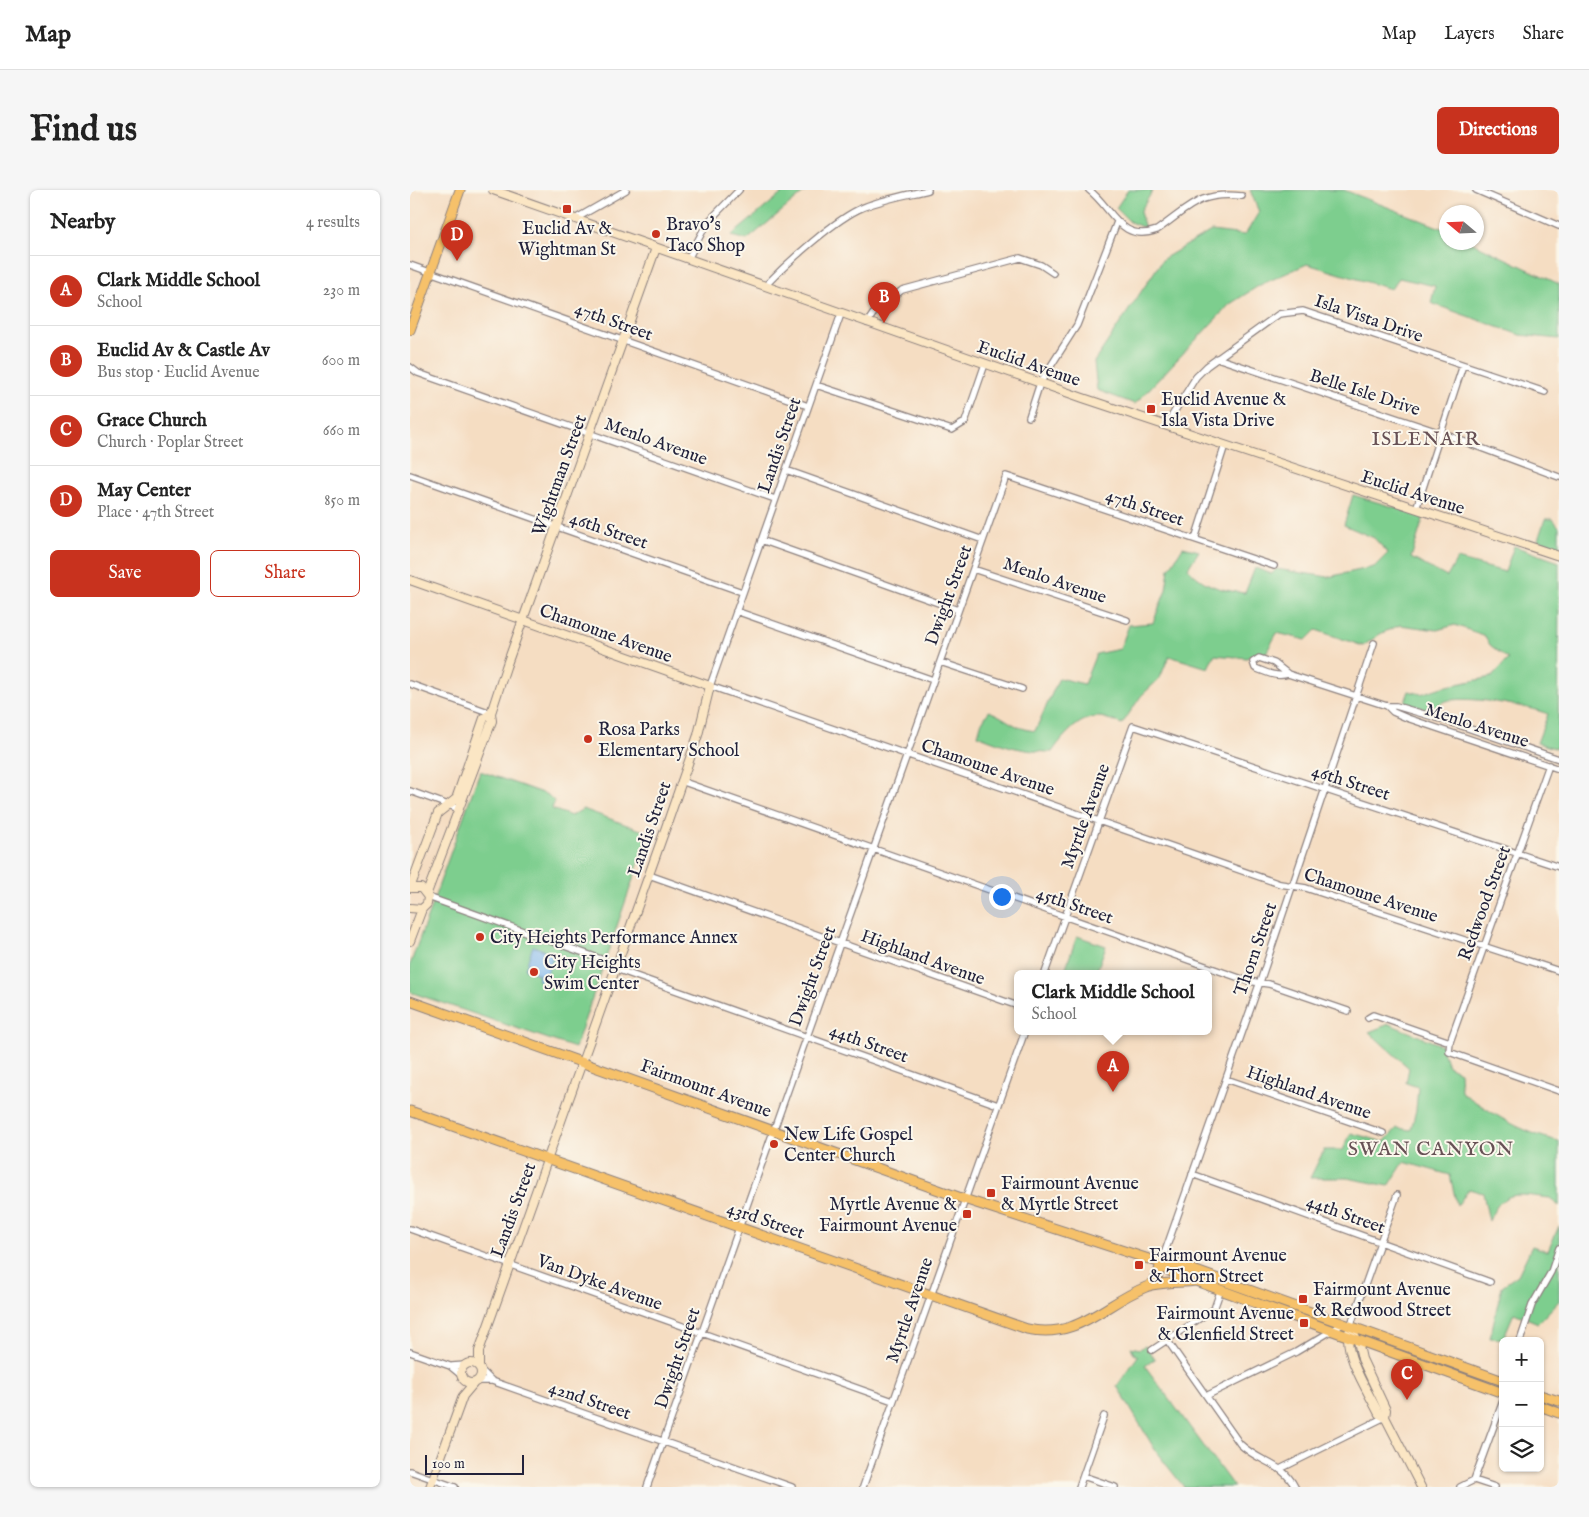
<!DOCTYPE html>
<html lang="en">
<head>
<meta charset="utf-8">
<style>
	body { margin:0; font-family:"IM FELL English",serif; background:#f6f6f6; color:#222 }
	.controls { position:absolute; right:15px; bottom:15px; display:grid; overflow:hidden; border-radius:8px; box-shadow:0 1px 4px #0004 }
	.controls button { width:45px; height:45px; display:grid; place-items:center; padding:0; border:0; border-bottom:1px solid #e0e0e0; background:#fff; color:#222; font:25px sans-serif }
	.compass { position:absolute; left:1029px; top:15px; width:45px; height:45px; border-radius:50%; background:#fff; box-shadow:0 1px 4px #0004; rotate:289deg }
	.scale { position:absolute; left:15px; bottom:12px; width:99px; box-sizing:border-box; padding-left:5px; border:2px solid #22223b; border-top:0; font-size:14px; line-height:18px; white-space:nowrap; color:#22223b; -webkit-text-stroke:4px #fbf7ec; paint-order:stroke }
	.you { position:absolute; left:591px; top:706px; width:18px; height:18px; margin:-12px; border:4px solid #fff; border-radius:50%; background:#1a73e8; box-shadow:0 0 0 8px #1a73e833 }
	.badge { display:grid; place-items:center; width:32px; height:32px; border-radius:50%; background:#c8321e; color:#fff; font-size:16px; font-weight:700 }
	.pin { position:absolute; translate:-50% -41px; filter:drop-shadow(0 1px 2px #0008) }
	.pin::after { content:''; position:absolute; top:26px; width:18px; height:15px; background:inherit; clip-path:polygon(0 0,100% 0,50% 100%) }
	.popup { position:absolute; left:604px; top:780px; width:198px; height:65px; box-sizing:border-box; display:grid; place-content:center; border-radius:8px; background:#fff; filter:drop-shadow(0 1px 4px #0005); font-size:16px; white-space:nowrap; color:#767676 }
	.popup b { font-size:19px; color:#222 }
	.popup::after { content:''; position:absolute; left:50%; top:100%; margin-left:-10px; border:10px solid transparent; border-top-color:#fff }
	.list { margin:0; padding:0; list-style:none }
	h2 { display:flex; justify-content:space-between; align-items:center; height:65px; margin:0; padding:0 20px; font-size:21px }
	h2 small { font-size:16px; font-weight:400; color:#767676 }
	.list li { display:grid; grid-template-columns:32px 1fr auto; gap:15px; align-items:center; box-sizing:border-box; height:70px; padding:0 20px; border-top:1px solid #e0e0e0 }
	.list b { display:block; font-size:19px; white-space:nowrap }
	.list p { margin:0; font-size:16px; white-space:nowrap; color:#767676 }
	.list em { font-size:16px; font-style:normal; color:#767676 }
	.actions { display:flex; gap:10px; padding:15px 20px }
	.actions a { flex:1; padding:11px 0; border:1px solid #c8321e; border-radius:8px; text-align:center; font-size:18px; color:#c8321e }
	.actions .main { background:#c8321e; color:#fff }
	.icon { flex:none; width:28px; height:28px; fill:none; stroke:currentColor; stroke-width:2; stroke-linecap:round; stroke-linejoin:round }
	.map { position:relative; flex:none; width:1149px; height:1297px; overflow:hidden; border-radius:8px }
	header { display:flex; align-items:center; gap:30px; box-sizing:border-box; height:70px; padding:0 25px; background:#fff; border-bottom:1px solid #e0e0e0 }
	header strong { font-size:24px }
	nav { display:flex; gap:28px; margin-inline-start:auto; font-size:18px }
	.intro { display:flex; align-items:center; justify-content:space-between; box-sizing:border-box; height:120px; padding:0 30px }
	h1 { margin:0; font-size:35px }
	.button { padding:12px 22px; border-radius:8px; background:#c8321e; color:#fff; font-size:18px; font-weight:700 }
	main { display:flex; gap:30px; padding:0 30px }
	aside { flex:1; background:#fff; border-radius:8px; box-shadow:0 1px 4px #0004 }
	.map>svg:first-child { display:block }
</style>
</head>
<body>
<header>
<strong>Map</strong>
<nav><a>Map</a><a>Layers</a><a>Share</a></nav>
</header>
<div class="intro"><h1>Find us</h1><a class="button">Directions</a></div>
<main>
<aside>
<h2>Nearby<small>4 results</small></h2>
<ul class="list">
<li><span class="badge">A</span><div><b>Clark Middle School</b><p>School</p></div><em>230 m</em></li>
<li><span class="badge">B</span><div><b>Euclid Av &amp; Castle Av</b><p>Bus stop · Euclid Avenue</p></div><em>600 m</em></li>
<li><span class="badge">C</span><div><b>Grace Church</b><p>Church · Poplar Street</p></div><em>660 m</em></li>
<li><span class="badge">D</span><div><b>May Center</b><p>Place · 47th Street</p></div><em>850 m</em></li>
</ul>
<div class="actions"><a class="main">Save</a><a>Share</a></div>
</aside>
<div class="map">
<svg width="1149" height="1297" viewBox="0 0 1149 1297">
	<rect width="100%" height="100%" fill="#fbf7ec"/>
	<filter id="ink" filterUnits="userSpaceOnUse"><feTurbulence type="fractalNoise" baseFrequency=".02" numOctaves="2"/><feDisplacementMap in="SourceGraphic" scale="10" xChannelSelector="R" yChannelSelector="G"/><feConvolveMatrix kernelMatrix="1 2 1 2 8 2 1 2 1" color-interpolation-filters="sRGB"/></filter>
	<filter id="wash" filterUnits="userSpaceOnUse"><feTurbulence type="fractalNoise" baseFrequency=".0096" numOctaves="4" result="noise"/><feDisplacementMap in="SourceGraphic" scale="20" xChannelSelector="R" yChannelSelector="G"/><feGaussianBlur stdDeviation="1.12" result="paint"/><feColorMatrix in="noise" values="0 0 0 0 0 0 0 0 0 0 0 0 0 0 0 0 0 1.4 0 .05"/><feComposite in="paint" operator="in"/></filter>
	<g filter="url(#wash)">
		<rect width="100%" height="100%" fill="#f5ddc2"/>
		<path fill="#7dce8e" stroke="#507864" d="M376,0h21l-60,50 -16,-4z
			M718,0h25l-13,22 5,16 -15,-6 -14,-14z
			M840,0h94l102,40v12l27,1 86,41v55l-39,-4 -89,-32 4,-17 -36,-8 -8,11 -84,-25 -47,21 -30,19 -95,100 -38,-14 -3,-28 69,-103 48,-28 34,4 14,-23z
			M943,305l71,21 -13,42 36,19 10,-18 48,13 9,-26 45,16 -1,187 -21,-6 11,-29c-20,-8 -85,-20 -105,-12 -4,2 -9,7 -12,9l-26,-9 4,-11 12,3 21,-7 50,-10 16,-18 -18,-14 -5,-9 -30,-11 -18,5 -37,-5 -20,9 -17,12 -47,-16 -10,10 -29,-7 -11,20h-10l-9,5 -33,-3 -6,13 -39,-12 -9,22 -19,18 -19,28c-7,-2 -17,-7 -24,-7 -20,0 -36,21 -46,35 -27,0 -49,-6 -74,-17l3,-11 8,-13c20,8 23,17 46,20l24,-53 25,6 12,-30 24,-5 9,-24 24,-2 13,-33 3,-21 14,-22 16,4 -11,17c16,19 34,22 57,25l10,-25 17,6 4,-5 52,8 46,-10 14,-14 -14,-15 -30,-13z
			M1135,329h8l6,8v20l-21,-7z
			M70,581l68,24 6,6 -2,8 19,7 12,-7 66,24 -74,215 -165,-56v-27z
			M667,746l29,10 -10,27h-32z
			M979,834l52,21 7,21 12,6 1,20c32,22 61,41 98,49v65l-9,-8c-31,-3 -47,-11 -61,23l-6,-28 -14,-4 -12,17 -7,-31 -46,-13 -15,24 -42,-8h-37l14,-28h19l8,-17 33,9 13,-14 14,2 5,-20 2,-23 -12,-4 3,-15 -40,-36z
			M1149,1036v75l-21,22 -24,-10 -11,26 -13,-1 12,-52 16,-11 14,-29 16,5z
			M735,1155l10,14 -10,7 89,121h-50l-27,-34 -40,-67 21,-30 -4,-2 -3,-7 9,2z"/>
		<path fill="#7eb6ee" stroke="#506c94" d="M123,756l21,8 -10,28 -7,-2 2,-6 -14,-5z"/>
	</g>
	<g filter="url(#ink)">
		<g fill="none" stroke-linecap="round" stroke-linejoin="round">
			<g stroke="#8c807e" stroke-width="8">
				<path id="street" d="M679,0c23,17 31,54 68,40 33,-23 42,-39 85,-34
					M1066,0l83,36
					M165,29l51,-29
					M278,69l19,-36 32,-33
					M0,75l398,141
					M355,96c22,-23 71,-68 99,-79 20,-8 43,-12 64,-17
					M431,124l-131,372 570,198 26,4 253,83
					M457,133l6,-9 29,-24 118,-32 21,7 12,8
					M807,168l224,75 118,44
					M0,177l8,6 357,126
					M406,195l136,45 13,-8 20,-58
					M619,227l11,-34 37,-58 40,-103
					M756,235l30,-48 11,-11 72,-52 24,-3 242,81
					M376,280l197,70
					M0,285l332,117
					M1006,319l47,-144
					M785,349l30,-94
					M351,350l197,70
					M563,379l154,51
					M326,421l197,69
					M530,472l82,27
					M878,484l-14,-11 -15,-5 -6,4 2,6c10,4 22,10 33,6l99,32h9l48,14 115,39
					M0,494l81,29
					M977,516l6,6 14,6 152,51
					M1139,575l-99,277 -1,10 110,39
					M271,591l567,200 21,3 79,27
					M0,601l49,18
					M239,685l369,131
					M18,707l184,66 4,6 382,136
					M635,783l88,-247 426,141
					M958,828l5,-3 77,27
					M816,889l157,54
					M782,984l298,108
					M0,1039l483,172
					M751,1073l99,-281 114,-339
					M940,1137l47,-132
					M757,1150l73,104c21,20 42,18 55,43
					M1110,1151l12,-36 19,-33 8,-24
					M742,1160l62,-41 7,-20
					M0,1162l40,14 12,10
					M42,1176l14,-1
					M71,1180l10,10
					M67,1191h15l300,106
					M798,1205l88,-43 47,-28
					M872,1278l103,-51
					M0,1281l45,16
					M673,1286l32,11
					M1064,1290l29,-79
					M237,1297l359,-1011 268,90
					M453,1297l162,-456
					M669,1297l25,-71
					M1050,1297l14,-7 21,7"/>
			</g>
			<g stroke="#8c807e" stroke-width="10">
				<path id="secondary" d="M83,0l590,208 476,158
					M0,390l300,106 -12,49 -32,92 -187,524v16
					M0,698l28,-75 18,-14 28,-81 7,-5
					M0,698h11l7,9 -1,7 -5,5 -12,-1
					M17,703l65,-172 -1,-8 15,-46 150,-419
					M0,751l12,-32
					M940,1137l8,14 4,18 24,51 -1,7 36,70
					M939,1142c-6,22 20,61 30,82l6,3
					M51 1183a10 10 0 1 1 20 0a10 10 0 1 1-20 0Z
					M20,1297l33,-91 11,-13"/>
			</g>
			<g stroke="#8c807e" stroke-width="11">
				<path id="primary" d="M0,140l50,-140
					M0,811l554,198 197,64 10,-1 332,119
					M0,921l617,218c51,11 76,-25 119,-42 11,-5 36,-4 50,-6
					M751,1073l6,7 29,11 307,112
					M739,1096l8,-8 4,-15
					M1130,1205l19,6
					M1130,1216l19,7"/>
			</g>
			<use href="#street" stroke="#fff" stroke-width="5.5"/>
			<use href="#secondary" stroke="#fbe6c4" stroke-width="8"/>
			<use href="#primary" stroke="#f6c16b" stroke-width="9"/>
		</g>
	</g>
	<g fill="#c8321e" stroke="#fbf7ec" stroke-width="2">
		<rect x="152" y="14" width="10" height="10" rx="2.5"/>
		<circle cx="246" cy="44" r="5"/>
		<rect x="736" y="214" width="10" height="10" rx="2.5"/>
		<circle cx="178" cy="549" r="5"/>
		<circle cx="70" cy="747" r="5"/>
		<circle cx="124" cy="782" r="5"/>
		<circle cx="364" cy="954" r="5"/>
		<rect x="576" y="998" width="10" height="10" rx="2.5"/>
		<rect x="552" y="1019" width="10" height="10" rx="2.5"/>
		<rect x="724" y="1070" width="10" height="10" rx="2.5"/>
		<rect x="888" y="1104" width="10" height="10" rx="2.5"/>
		<rect x="889" y="1128" width="10" height="10" rx="2.5"/>
	</g>
	<g text-anchor="middle" stroke-width="4" stroke-linejoin="round" paint-order="stroke">
		<g font-size="18" fill="#22223b" stroke="#fbf7ec" text-anchor="start">
			<text x="256" y="40">Bravo's<tspan x="256" dy="21">Taco Shop</tspan></text>
			<text x="157" y="44" text-anchor="middle">Euclid Av &amp;<tspan x="157" dy="21">Wightman St</tspan></text>
			<text x="751" y="215">Euclid Avenue &amp;<tspan x="751" dy="21">Isla Vista Drive</tspan></text>
			<text x="188" y="545">Rosa Parks<tspan x="188" dy="21">Elementary School</tspan></text>
			<text x="80" y="753">City Heights Performance Annex</text>
			<text x="134" y="778">City Heights<tspan x="134" dy="21">Swim Center</tspan></text>
			<text x="374" y="950">New Life Gospel<tspan x="374" dy="21">Center Church</tspan></text>
			<text x="591" y="999">Fairmount Avenue<tspan x="591" dy="21">&amp; Myrtle Street</tspan></text>
			<text x="547" y="1020" text-anchor="end">Myrtle Avenue &amp;<tspan x="547" dy="21">Fairmount Avenue</tspan></text>
			<text x="739" y="1071">Fairmount Avenue<tspan x="739" dy="21">&amp; Thorn Street</tspan></text>
			<text x="903" y="1105">Fairmount Avenue<tspan x="903" dy="21">&amp; Redwood Street</tspan></text>
			<text x="884" y="1129" text-anchor="end">Fairmount Avenue<tspan x="884" dy="21">&amp; Glenfield Street</tspan></text>
		</g>
		<g font-size="18" fill="#22223b" stroke="#fbf7ec">
			<text transform="translate(959 128) rotate(19)" y="6">Isla Vista Drive</text>
			<text transform="translate(204 131) rotate(20)" y="6">47th Street</text>
			<text transform="translate(619 173) rotate(19)" y="6">Euclid Avenue</text>
			<text transform="translate(955 202) rotate(18)" y="6">Belle Isle Drive</text>
			<text transform="translate(246 251) rotate(20)" y="6">Menlo Avenue</text>
			<text transform="translate(369 255) rotate(-71)" y="6">Landis Street</text>
			<text transform="translate(149 285) rotate(-70)" y="6">Wightman Street</text>
			<text transform="translate(1003 302) rotate(18)" y="6">Euclid Avenue</text>
			<text transform="translate(735 317) rotate(19)" y="6">47th Street</text>
			<text transform="translate(199 340) rotate(19)" y="6">46th Street</text>
			<text transform="translate(645 390) rotate(19)" y="6">Menlo Avenue</text>
			<text transform="translate(538 405) rotate(-70)" y="6">Dwight Street</text>
			<text transform="translate(196 443) rotate(20)" y="6">Chamoune Avenue</text>
			<text transform="translate(1067 535) rotate(18)" y="6">Menlo Avenue</text>
			<text transform="translate(578 577) rotate(19)" y="6">Chamoune Avenue</text>
			<text transform="translate(941 592) rotate(18)" y="6">46th Street</text>
			<text transform="translate(675 626) rotate(-70)" y="6">Myrtle Avenue</text>
			<text transform="translate(239 639) rotate(-71)" y="6">Landis Street</text>
			<text transform="translate(961 705) rotate(18)" y="6">Chamoune Avenue</text>
			<text transform="translate(1074 713) rotate(-70)" y="6">Redwood Street</text>
			<text transform="translate(665 715) rotate(19)" y="6">45th Street</text>
			<text transform="translate(845 759) rotate(-71)" y="6">Thorn Street</text>
			<text transform="translate(513 767) rotate(20)" y="6">Highland Avenue</text>
			<text transform="translate(402 786) rotate(-70)" y="6">Dwight Street</text>
			<text transform="translate(459 853) rotate(20)" y="6">44th Street</text>
			<text transform="translate(296 898) rotate(20)" y="6">Fairmount Avenue</text>
			<text transform="translate(899 902) rotate(19)" y="6">Highland Avenue</text>
			<text transform="translate(103 1020) rotate(-70)" y="6">Landis Street</text>
			<text transform="translate(936 1024) rotate(20)" y="6">44th Street</text>
			<text transform="translate(356 1030) rotate(19)" y="6">43rd Street</text>
			<text transform="translate(190 1092) rotate(20)" y="6">Van Dyke Avenue</text>
			<text transform="translate(499 1120) rotate(-71)" y="6">Myrtle Avenue</text>
			<text transform="translate(267 1168) rotate(-71)" y="6">Dwight Street</text>
			<text transform="translate(180 1210) rotate(19)" y="6">42nd Street</text>
		</g>
		<g font-size="20" letter-spacing="1" fill="#675155" stroke="#fbf7ec">
			<text x="1016" y="255">ISLENAIR</text>
			<text x="1021" y="965">SWAN CANYON</text>
		</g>
	</g>
</svg>
<div class="controls">
<button>+</button>
<button>−</button>
<button><svg class="icon" aria-label="layers" viewBox="0 0 24 24"><path d="M12 4l9 5-9 5-9-5zM3 14l9 5 9-5"/></svg></button>
</div>
<svg class="compass" viewBox="-18 -18 36 36"><path d="M0-13l5 13h-10z" fill="#e53935"/><path d="M0 13l5-13h-10z" fill="#767676"/></svg>
<div class="scale">100 m</div>
<div class="you"></div>
<div class="pin badge" style="left:703px;top:902px">A</div>
<div class="popup"><b>Clark Middle School</b>School</div>
<div class="pin badge" style="left:474px;top:133px">B</div>
<div class="pin badge" style="left:997px;top:1210px">C</div>
<div class="pin badge" style="left:47px;top:71px">D</div>
</div>
</main>
</body>
</html>
